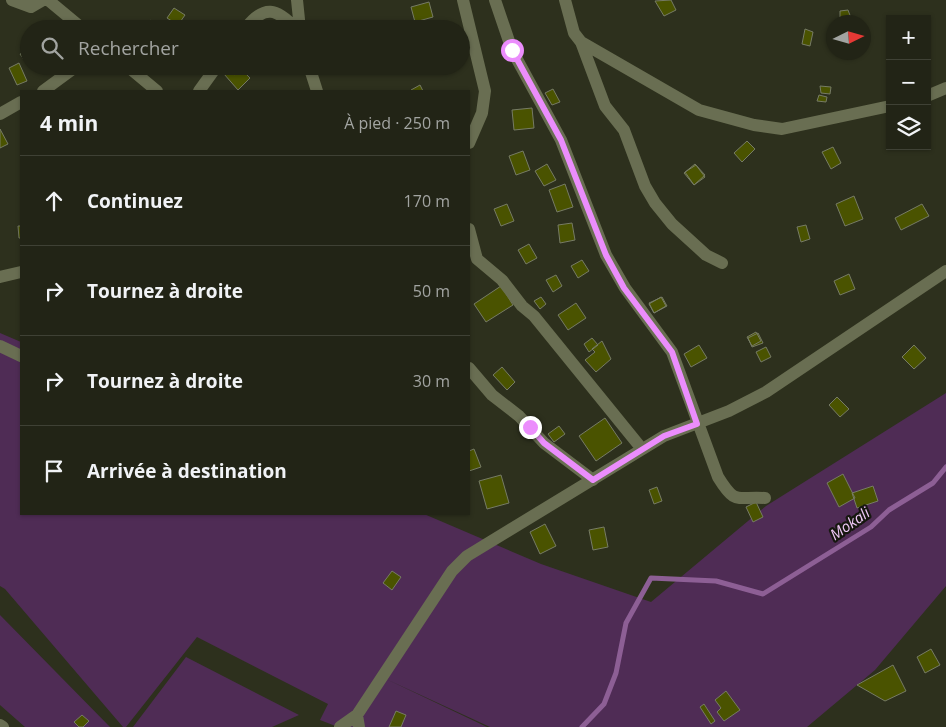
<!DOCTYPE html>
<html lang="fr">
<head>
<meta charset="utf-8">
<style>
	body { margin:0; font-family:"Open Sans",sans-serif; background:#2a2c1f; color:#f1f3f6 }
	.controls { position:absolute; right:15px; top:15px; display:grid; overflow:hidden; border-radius:0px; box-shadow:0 1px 4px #0004 }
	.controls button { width:45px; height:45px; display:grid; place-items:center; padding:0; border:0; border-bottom:1px solid #3f4135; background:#222416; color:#f1f3f6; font:25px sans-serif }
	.compass { position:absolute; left:826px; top:15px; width:45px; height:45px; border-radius:50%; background:#222416; box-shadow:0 1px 4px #0004; rotate:85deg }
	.stop { position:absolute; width:15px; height:15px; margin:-11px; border:4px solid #eb8dfc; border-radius:50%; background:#fff }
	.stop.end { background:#eb8dfc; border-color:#fff; box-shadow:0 1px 5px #0008 }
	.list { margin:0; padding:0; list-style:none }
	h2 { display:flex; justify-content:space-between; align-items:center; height:65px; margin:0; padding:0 20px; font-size:21px }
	h2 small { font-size:16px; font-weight:400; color:#a2a4a1 }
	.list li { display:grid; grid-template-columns:32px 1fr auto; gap:15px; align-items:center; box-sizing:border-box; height:90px; padding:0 20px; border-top:1px solid #3f4135 }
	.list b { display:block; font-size:19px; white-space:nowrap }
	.list em { font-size:16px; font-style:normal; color:#a2a4a1 }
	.icon { flex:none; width:28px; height:28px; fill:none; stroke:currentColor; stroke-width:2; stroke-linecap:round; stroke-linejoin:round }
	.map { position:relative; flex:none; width:946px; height:727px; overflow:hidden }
	.search { position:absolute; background:#222416; box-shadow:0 1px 4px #0004; left:20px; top:20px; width:450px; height:55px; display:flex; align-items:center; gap:12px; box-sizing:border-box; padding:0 18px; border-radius:28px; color:#a2a4a1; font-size:19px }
	.panel { position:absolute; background:#222416; box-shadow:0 1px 4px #0004; left:20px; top:90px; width:450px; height:425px; border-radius:0px }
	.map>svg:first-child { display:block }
</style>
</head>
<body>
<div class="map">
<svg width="946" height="727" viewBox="0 0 946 727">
	<rect width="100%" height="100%" fill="#2d301d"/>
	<path fill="#4f2c55" d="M0,333l21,9v172h403l117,50 110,38 115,-96 180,-113v193l-71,84 -68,57h-317l-104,-48 101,48h-149l-18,-7 8,-16 -131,-67 -71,90h-3l-118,-138 -5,-3z
		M0,615l110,112h-85l-25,-22z
		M186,657l113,58 -27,12h-139z"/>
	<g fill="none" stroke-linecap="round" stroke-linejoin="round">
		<path stroke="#8d5f95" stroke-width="5" d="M582,727l22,-23 12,-31 10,-50 25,-45 65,3 47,13 108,-67 18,-17 44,-27 13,-16"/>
	</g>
	<path fill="#4a5300" stroke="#767b65" d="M671,0l5,10 -12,6 -9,-15z
		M429,2l4,15 -18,5 -4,-15z
		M174,8l11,7 -7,10 -11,-7z
		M848,10l3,8h-11v-7z
		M150,20l11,9h-18z
		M805,29l8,3 -3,14 -8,-2z
		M29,48v15l-2,1 -7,-10z
		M19,63l8,18 -10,4 -8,-17z
		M241,69l9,9 -12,12 -14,-16 5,-4 5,5z
		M420,85l3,6h-12v-1z
		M820,86l11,1 -1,7 -9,-1z
		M553,89l7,13 -8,3 -7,-12z
		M819,95l8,2 -1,5 -9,-1z
		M532,108l2,20 -20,2 -2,-20z
		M0,129l8,15 -8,4z
		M747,141l8,8 -13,13 -8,-9z
		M833,147l8,16 -10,6 -9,-17z
		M523,151l7,19 -14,5 -7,-19z
		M547,164l9,16 -12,6 -9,-15z
		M695,164l10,11 -11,10 -10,-12z
		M696,165l9,12 -11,8 -9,-13z
		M565,184l8,23 -16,5 -8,-22z
		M854,196l9,23 -18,7 -9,-22z
		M507,204l7,17 -13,5 -7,-17z
		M922,204l7,12 -28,14 -6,-12z
		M572,223l3,17 -15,3 -2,-18z
		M806,225l4,14 -9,3 -4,-15z
		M18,226h3v12h-2z
		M529,244l8,14 -11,6 -8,-14z
		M582,260l7,11 -11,7 -7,-12z
		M849,274l6,15 -15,6 -6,-14z
		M556,275l6,11 -9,6 -7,-12z
		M501,286l12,19 -27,17 -12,-18z
		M541,297l5,7 -6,5 -6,-8z
		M661,297l5,9 -12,7 -5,-9z
		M662,297l5,9 -13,7 -5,-10z
		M576,303l10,15 -18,12 -10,-15z
		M756,332l5,9 -9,5 -5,-9z
		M758,333l5,10 -11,4 -4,-9z
		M592,338l6,7 -9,7 -5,-8z
		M602,341l9,18 -15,13 -11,-12 10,-8 -3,-3z
		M699,345l8,13 -16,9 -7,-13z
		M914,345l12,13 -12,11 -12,-12z
		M766,347l5,10 -10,5 -5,-10z
		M502,367l13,15 -8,8 -14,-15z
		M837,397l12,12 -9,8 -11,-12z
		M605,418l17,25 -26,18 -17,-25z
		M559,426l6,8 -11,8 -6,-8z
		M474,449l7,18 -12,4v-20z
		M843,474l12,24 -16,9 -12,-24z
		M501,475l8,28 -22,6 -8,-28z
		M873,486l5,15 -21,7 -5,-15z
		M657,487l5,14 -8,3 -5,-14z
		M756,502l7,15 -10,5 -7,-15z
		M545,524l11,22 -16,8 -10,-22z
		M604,527l4,20 -15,3 -4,-20z
		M392,571l9,6 -9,13 -9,-7z
		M931,649l9,16 -15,8 -8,-16z
		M893,665l13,26 -21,10 -28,-16z
		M726,691l14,19 -16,11 -7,-9 4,-4 -6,-8z
		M704,704l11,17 -4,3 -11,-17z
		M396,711l10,4 -5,12h-12z
		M82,715l7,6 -6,6h-4l-5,-5z"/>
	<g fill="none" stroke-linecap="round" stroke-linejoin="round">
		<path stroke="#696e52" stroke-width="12" d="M12,0l19,7 12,-7h5l35,29
			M297,0l3,29
			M463,0l22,91 -3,22 -13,30
			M495,0l17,50 49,90 45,115 19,33 47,64 46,125c18,29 18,19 47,21
			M565,0l9,33 7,9 118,68 55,15 28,4 108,-23
			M245,29c19,-25 32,-21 51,0
			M581,42l24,64 19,24 21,56 10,17 17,21 34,31 16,8
			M127,66l30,25
			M309,66l8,25
			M43,91l34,-25
			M199,91l18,-25
			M927,96l19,-8
			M0,114l21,-12
			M469,229l8,30 25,21 20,26 12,10 108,133
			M0,277l21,-5
			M0,346l21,10
			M469,368l23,27 27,21 25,27 49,37
			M357,715l2,12
			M0,725l3,2
			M340,727l17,-12 95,-144 15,-15 197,-120 65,-25 37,-19 180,-121"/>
	</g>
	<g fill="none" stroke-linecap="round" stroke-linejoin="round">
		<path stroke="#eb8dfc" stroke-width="6" d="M512,50l49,90 45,115 18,33 48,64 25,72 -33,12 -71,44 -49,-37 -14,-16"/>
	</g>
	<g text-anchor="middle" stroke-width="4.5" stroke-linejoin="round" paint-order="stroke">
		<g font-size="15" font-style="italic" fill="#eec7f6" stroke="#16170f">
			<text transform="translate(850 524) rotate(-35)" y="5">Mokali</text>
		</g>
	</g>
</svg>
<div class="controls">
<button>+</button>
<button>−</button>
<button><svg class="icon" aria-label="layers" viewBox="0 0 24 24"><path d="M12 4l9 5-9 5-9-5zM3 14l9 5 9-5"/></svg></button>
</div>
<svg class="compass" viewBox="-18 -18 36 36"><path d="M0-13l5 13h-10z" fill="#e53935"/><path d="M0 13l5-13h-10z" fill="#a2a4a1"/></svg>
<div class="stop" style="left:512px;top:50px"></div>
<div class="stop end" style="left:530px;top:427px"></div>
<div class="search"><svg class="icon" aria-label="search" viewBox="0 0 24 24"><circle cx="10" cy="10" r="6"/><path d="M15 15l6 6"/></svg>Rechercher</div>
<section class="panel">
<h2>4 min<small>À pied · 250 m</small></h2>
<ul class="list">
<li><svg class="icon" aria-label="ahead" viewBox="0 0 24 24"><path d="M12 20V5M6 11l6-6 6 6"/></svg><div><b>Continuez</b></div><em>170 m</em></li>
<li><svg class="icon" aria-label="right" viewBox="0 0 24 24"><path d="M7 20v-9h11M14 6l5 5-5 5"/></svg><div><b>Tournez à droite</b></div><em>50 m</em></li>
<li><svg class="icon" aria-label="right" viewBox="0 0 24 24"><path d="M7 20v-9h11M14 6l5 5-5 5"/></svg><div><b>Tournez à droite</b></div><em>30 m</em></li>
<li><svg class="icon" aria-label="arrive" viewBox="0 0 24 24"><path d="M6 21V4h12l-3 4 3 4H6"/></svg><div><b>Arrivée à destination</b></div></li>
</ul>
</section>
</div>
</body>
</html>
